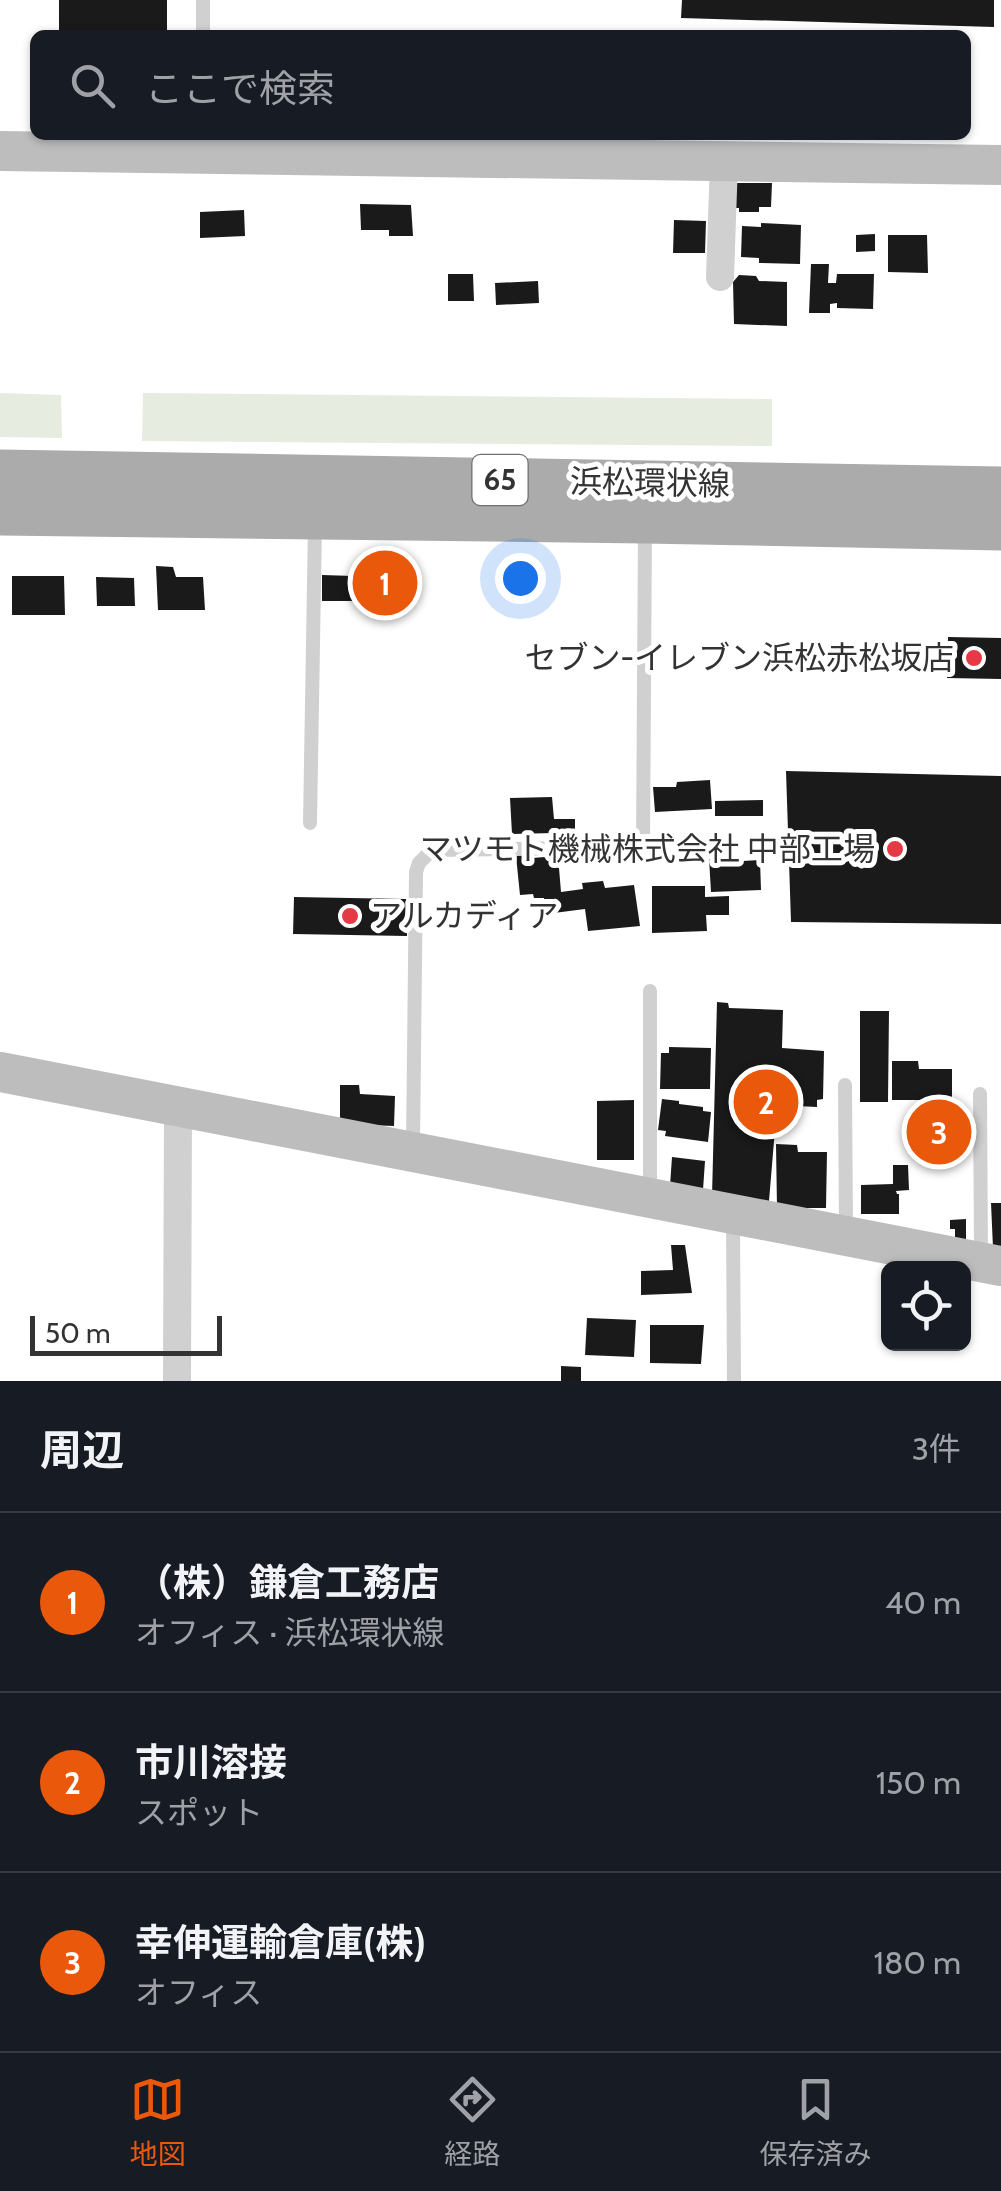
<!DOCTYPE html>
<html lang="ja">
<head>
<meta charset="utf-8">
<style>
	body { margin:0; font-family:Cabin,"Noto Sans JP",sans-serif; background:#242831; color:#f1f3f6 }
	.controls { position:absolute; right:30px; bottom:30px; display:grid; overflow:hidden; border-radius:15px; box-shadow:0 2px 8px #0004 }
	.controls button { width:90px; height:90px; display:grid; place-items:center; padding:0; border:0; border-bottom:2px solid #363941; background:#171b24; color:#f1f3f6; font:50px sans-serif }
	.scale { position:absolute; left:30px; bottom:25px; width:192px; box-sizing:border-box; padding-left:10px; border:5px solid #333; border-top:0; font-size:28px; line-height:35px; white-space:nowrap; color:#333; -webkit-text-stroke:8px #fff; paint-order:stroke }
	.you { position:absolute; left:520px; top:578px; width:35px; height:35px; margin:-25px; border:8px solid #fff; border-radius:50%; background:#1a73e8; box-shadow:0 0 0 15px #1a73e833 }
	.badge { display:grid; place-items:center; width:65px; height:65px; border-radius:50%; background:#ea580c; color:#fff; font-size:32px; font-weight:700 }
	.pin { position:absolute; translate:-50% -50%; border:5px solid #fff; box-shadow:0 2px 10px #0006 }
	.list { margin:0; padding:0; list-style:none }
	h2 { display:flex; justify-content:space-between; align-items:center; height:130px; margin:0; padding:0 40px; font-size:42px }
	h2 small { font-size:32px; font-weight:400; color:#9ea1a6 }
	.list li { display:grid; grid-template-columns:65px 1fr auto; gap:30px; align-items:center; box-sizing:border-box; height:180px; padding:0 40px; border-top:2px solid #363941 }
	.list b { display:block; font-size:38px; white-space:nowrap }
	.list p { margin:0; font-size:32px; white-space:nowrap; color:#9ea1a6 }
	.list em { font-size:32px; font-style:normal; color:#9ea1a6 }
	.icon { flex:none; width:55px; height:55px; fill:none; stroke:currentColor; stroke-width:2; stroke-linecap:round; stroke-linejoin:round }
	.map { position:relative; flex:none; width:1001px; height:1381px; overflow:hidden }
	.search { position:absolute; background:#171b24; box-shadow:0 2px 8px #0004; left:30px; right:30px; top:30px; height:110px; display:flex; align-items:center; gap:25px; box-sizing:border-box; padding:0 35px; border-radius:15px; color:#9ea1a6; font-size:38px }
	.sheet { height:670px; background:#171b24 }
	nav { display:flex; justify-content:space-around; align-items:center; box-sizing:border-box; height:140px; border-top:2px solid #363941; background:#171b24; font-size:28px; color:#9ea1a6 }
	nav a { display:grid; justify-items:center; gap:5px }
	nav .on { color:#ea580c }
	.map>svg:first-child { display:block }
</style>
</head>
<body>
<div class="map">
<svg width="1001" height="1381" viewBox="0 0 1001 1381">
	<rect width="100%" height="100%" fill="#fff"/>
	<path fill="#e6ecdf" d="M0,393l61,2 1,43 -62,-1z
		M143,393l629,6v47l-630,-5z"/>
	<path fill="#1a1a1a" d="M59,0h108v35h-108z
		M682,0h312v27l-313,-9z
		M728,183h44l-1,24h-12v5h-20v-4h-11z
		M360,204l51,1 2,31h-24v-6h-28z
		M244,210l1,26 -45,2v-26z
		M674,220l32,1 -1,32h-32z
		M761,223l40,2 -1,39 -41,-1v-5l-18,-1 1,-31 19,1z
		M875,234v17l-19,1v-17z
		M888,235h39l1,38 -40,-1z
		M811,264h18l-1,19h8l1,-9h37l-1,35 -36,-1v-5l-7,1v9h-21z
		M448,274h25l1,27h-26z
		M739,275l17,1 3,5 28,1v44l-53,-2 -1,-42z
		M538,281l1,22 -43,2 -1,-22z
		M361,555h15l3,9h29l1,39h-47z
		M156,566l17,1 3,10h27l2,33h-47z
		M322,575l32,1v25h-32z
		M12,576h52l1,39h-53z
		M96,577l38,1 1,28h-38z
		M948,637l53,1v41l-54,-1z
		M786,771l215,5v148l-210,-2z
		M710,780l2,29 -57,3 -2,-25h23l1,-5z
		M552,797l2,22h21v18l-20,1 -1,-5 -42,1 -2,-36z
		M763,800v16h-48v-15z
		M531,854l1,4 26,-2 3,36 22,-3 -1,-6 21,-2 2,7 29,-3 6,41 -52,5 -3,-22 -39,5 -2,-16h-10l-1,-4 -13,1 -4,-39z
		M724,857l1,5 35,-2 1,30 -50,2 -2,-34z
		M652,886h53v11l24,-1v19h-23l1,16 -55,2z
		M294,897l112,2 1,37 -114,-2z
		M717,1002l11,1 1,5 54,2 -1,38 42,3 -1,48 -6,1v7l-40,-2 -8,96 -57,-5z
		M860,1011h29l-1,91h-28z
		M669,1047l42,1 -1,41h-50l1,-36h8z
		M892,1061h26l1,8h33v31h-60z
		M340,1085h19l1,9 35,2 -1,30 -54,-2z
		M662,1099l17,2v3l24,3v4l8,1 -3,30 -43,-6 1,-5 -8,-1z
		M634,1100v60h-37v-59z
		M964,1107l-1,49 -16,1v4l-16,1v-5l-16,1v-50z
		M776,1144l21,1 1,7h29l-1,56h-49z
		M672,1157l33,4 -2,29 -33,-4z
		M893,1165h15l1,25 -13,1 1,3h2v20h-38v-29l32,-1z
		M991,1203h10v45h-8z
		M966,1219v22h-11v-12h-5v-9z
		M671,1245h14l7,48 -51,2v-24l32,-1z
		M587,1318l49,2 -2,37 -49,-2z
		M650,1325h54l-3,39 -51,-1z
		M561,1366l20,1v14h-20z"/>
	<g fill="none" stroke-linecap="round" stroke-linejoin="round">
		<path stroke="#d0d0d0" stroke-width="14" d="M203,35v-35
			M310,823l5,-299
			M845,1085l1,145
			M980,1094l1,162
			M413,1146l3,-274 3,-9 13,-13 211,-3 2,-320
			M650,1196v-205
			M733,1220l1,161"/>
		<path stroke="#d0d0d0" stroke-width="28" d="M720,277l4,-116
			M177,1381l1,-275"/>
		<path stroke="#bdbdbd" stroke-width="40" d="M0,151l1001,14
			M0,1072l1001,194"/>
		<path stroke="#ababab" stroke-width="45" d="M0,472l1001,17
			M0,513l645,8 356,7"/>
	</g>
	<g fill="#e63946" stroke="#fff" stroke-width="4">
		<circle cx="974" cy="658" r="10"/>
		<circle cx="895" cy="849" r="10"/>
		<circle cx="350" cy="916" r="10"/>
	</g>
	<g text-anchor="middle" stroke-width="10" stroke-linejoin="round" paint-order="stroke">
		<rect fill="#fff" stroke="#707070" stroke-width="2.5" x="472.5" y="455" width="55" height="50" rx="8"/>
		<g font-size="30" font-weight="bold" fill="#333">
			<text x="500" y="490">65</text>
		</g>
		<g font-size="32" fill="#333" stroke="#fff">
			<text transform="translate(650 483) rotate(1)" y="11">浜松環状線</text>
		</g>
		<g font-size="32" fill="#333" stroke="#fff" text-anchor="end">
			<text x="954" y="669">セブン-イレブン浜松赤松坂店</text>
			<text x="875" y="860">マツモト機械株式会社 中部工場</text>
			<text x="370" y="927" text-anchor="start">アルカディア</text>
		</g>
	</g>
</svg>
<div class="controls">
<button><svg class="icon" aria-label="locate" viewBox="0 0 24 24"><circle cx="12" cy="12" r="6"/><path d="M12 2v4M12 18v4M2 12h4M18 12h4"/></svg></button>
</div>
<div class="scale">50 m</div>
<div class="you"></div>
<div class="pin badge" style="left:385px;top:583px">1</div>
<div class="pin badge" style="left:766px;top:1102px">2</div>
<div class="pin badge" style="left:939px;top:1132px">3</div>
<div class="search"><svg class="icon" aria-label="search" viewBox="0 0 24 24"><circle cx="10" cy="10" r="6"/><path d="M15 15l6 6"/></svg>ここで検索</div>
</div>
<section class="sheet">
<h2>周辺<small>3件</small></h2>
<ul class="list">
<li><span class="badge">1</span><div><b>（株）鎌倉工務店</b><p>オフィス · 浜松環状線</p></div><em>40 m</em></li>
<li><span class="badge">2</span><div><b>市川溶接</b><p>スポット</p></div><em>150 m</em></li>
<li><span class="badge">3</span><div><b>幸伸運輸倉庫(株)</b><p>オフィス</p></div><em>180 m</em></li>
</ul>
</section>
<nav>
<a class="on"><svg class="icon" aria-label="map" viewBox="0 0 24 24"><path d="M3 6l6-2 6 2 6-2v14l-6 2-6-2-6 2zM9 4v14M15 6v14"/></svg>地図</a>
<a><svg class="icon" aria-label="directions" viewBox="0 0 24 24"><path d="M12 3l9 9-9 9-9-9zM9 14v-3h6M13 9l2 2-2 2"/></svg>経路</a>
<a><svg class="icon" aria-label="saved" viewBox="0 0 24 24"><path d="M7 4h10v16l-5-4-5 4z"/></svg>保存済み</a>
</nav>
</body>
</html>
